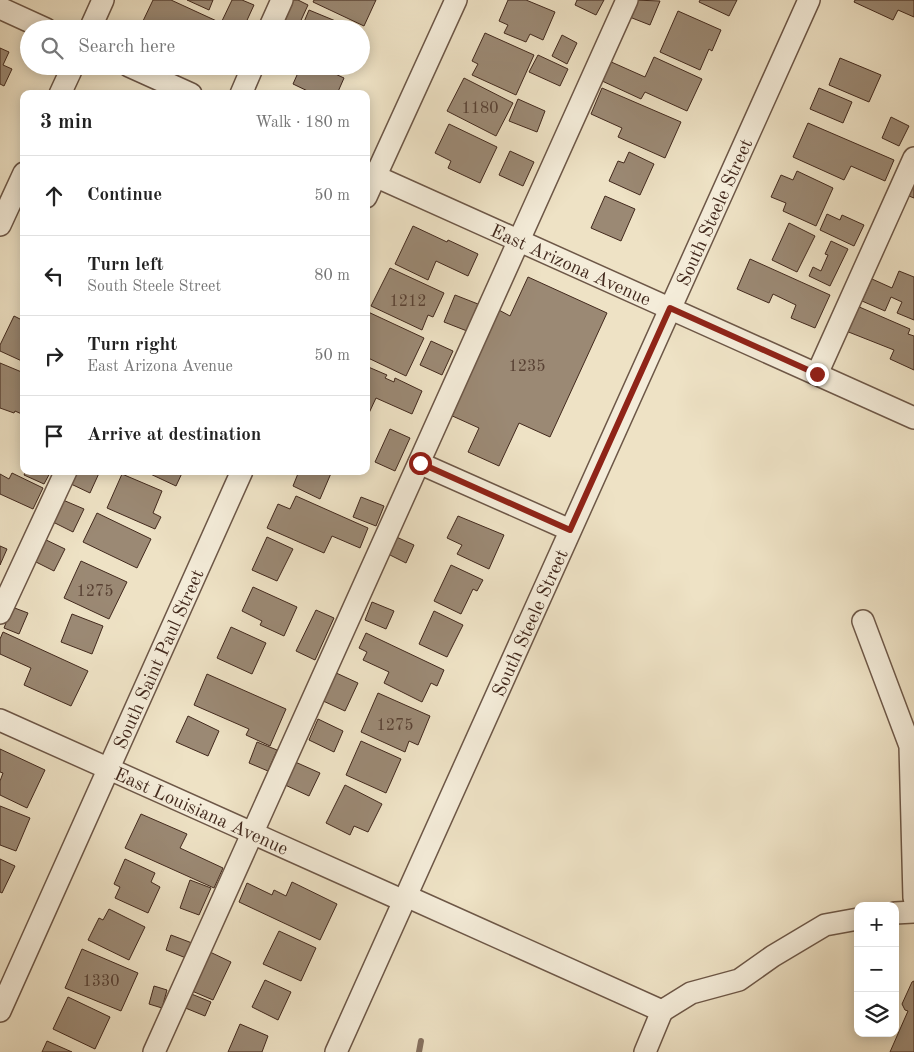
<!DOCTYPE html>
<html lang="en">
<head>
<meta charset="utf-8">
<style>
	body { margin:0; font-family:"Old Standard TT",serif; background:#f6f6f6; color:#222 }
	.controls { position:absolute; right:15px; bottom:15px; display:grid; overflow:hidden; border-radius:10px; box-shadow:0 2px 12px #0003 }
	.controls button { width:45px; height:45px; display:grid; place-items:center; padding:0; border:0; border-bottom:1px solid #e0e0e0; background:#fff; color:#222; font:25px sans-serif }
	.stop { position:absolute; width:15px; height:15px; margin:-11px; border:4px solid #8f2418; border-radius:50%; background:#fff }
	.stop.end { background:#8f2418; border-color:#fff; box-shadow:0 1px 5px #0008 }
	.list { margin:0; padding:0; list-style:none }
	h2 { display:flex; justify-content:space-between; align-items:center; height:65px; margin:0; padding:0 20px; font-size:21px }
	h2 small { font-size:16px; font-weight:400; color:#767676 }
	.list li { display:grid; grid-template-columns:32px 1fr auto; gap:15px; align-items:center; box-sizing:border-box; height:80px; padding:0 20px; border-top:1px solid #e0e0e0 }
	.list b { display:block; font-size:19px; white-space:nowrap }
	.list p { margin:0; font-size:16px; white-space:nowrap; color:#767676 }
	.list em { font-size:16px; font-style:normal; color:#767676 }
	.icon { flex:none; width:28px; height:28px; fill:none; stroke:currentColor; stroke-width:2; stroke-linecap:round; stroke-linejoin:round }
	.map { position:relative; flex:none; width:914px; height:1052px; overflow:hidden }
	.search { position:absolute; background:#fff; box-shadow:0 2px 12px #0003; left:20px; top:20px; width:350px; height:55px; display:flex; align-items:center; gap:12px; box-sizing:border-box; padding:0 18px; border-radius:28px; color:#767676; font-size:19px }
	.panel { position:absolute; background:#fff; box-shadow:0 2px 12px #0003; left:20px; top:90px; width:350px; height:385px; border-radius:10px }
	.map>svg:first-child { display:block }
</style>
</head>
<body>
<div class="map">
<svg width="914" height="1052" viewBox="0 0 914 1052">
	<rect width="100%" height="100%" fill="#eee2c5"/>
	<filter id="stains"><feTurbulence type="fractalNoise" baseFrequency=".004" numOctaves="4"/><feColorMatrix values="0 0 0 0 .2 0 0 0 0 .09 0 0 0 0 .02 0 0 0 .5 -.17"/></filter>
	<radialGradient id="worn" r=".72"><stop offset=".6" stop-color="#630" stop-opacity="0"/><stop offset="1" stop-color="#630" stop-opacity=".3"/></radialGradient>
	<g fill="none" stroke-linecap="round" stroke-linejoin="round">
		<path stroke="#867260" stroke-width="6" d="M419,1052l2,-11"/>
	</g>
	<path fill="#9b8974" stroke="#42291d" d="M153,0h18l50,23 11,-23h10l12,5 -11,24h-59l-15,-7 -4,7h-4l-18,-8z
		M187,0h26l-4,10z
		M284,0h14l10,5 -11,24 -21,-10z
		M314,0h62l-12,26 -51,-24z
		M508,0h18l29,12 -12,28 -13,-6 -4,8 -22,-9 4,-8 -9,-4z
		M577,0h27l-8,15 -21,-10z
		M634,0l26,1 -10,24 -23,-9z
		M700,0h37l-8,16 -30,-14z
		M855,0h59v17l-16,-7 -5,10 -39,-18z
		M309,10l46,19h-54z
		M678,11l43,19 -9,21 -3,-2 -9,21 -40,-18z
		M485,33l49,22 -18,40 -44,-20 6,-11 -6,-3z
		M562,35l15,8 -10,21 -15,-8z
		M0,48l9,4 -6,13 9,4 -8,17 -4,-2z
		M538,55l30,14 -8,17 -31,-14z
		M654,57l48,22 -15,32 -42,-19 -4,7 -41,-19 9,-19 36,16z
		M840,58l41,17 -12,27 -40,-17z
		M301,66h17l26,12 -7,16h-23l-21,-10z
		M464,78l49,25 -17,33 -49,-25z
		M602,88l79,34 -16,36 -47,-21 4,-9 -31,-14z
		M819,88l33,14 -9,21 -33,-14z
		M518,99l27,12 -8,21 -28,-11z
		M891,117l18,9 -10,20 -17,-8z
		M808,123l86,37 -9,21 -34,-15 -7,14 -51,-23z
		M449,124l48,23 -17,36 -32,-15 3,-7 -16,-8z
		M510,151l24,11 -11,24 -24,-11z
		M629,152l25,12 -14,31 -31,-14 9,-20 6,2z
		M797,171l36,17 -17,38 -33,-15 3,-8 -15,-6 10,-22 12,5z
		M914,171v27l-10,-4z
		M605,196l30,13 -14,32 -30,-13z
		M827,214l13,6 2,-5 22,10 -10,21 -34,-16z
		M789,223l26,13 -18,36 -25,-12z
		M413,226l34,16 1,-2 30,14 -10,22 -32,-15 -8,19 -33,-16z
		M831,241l17,8 -18,37 -21,-10 4,-9 8,4 7,-16 -3,-1z
		M750,259l80,36 -15,33 -24,-10 5,-13 -23,-11 -4,9 -32,-14z
		M390,268l54,25 -11,24 -5,-2 -6,15 -51,-24z
		M899,271l15,6v43l-17,-7 5,-11 -11,-5 -6,14 -23,-10 10,-22 20,9z
		M528,277l79,36 -57,124 -31,-14 -20,43 -31,-14 11,-24 -31,-14 49,-105 13,7z
		M455,295l23,9 -11,27 -23,-9z
		M857,306l53,23 -2,5 6,2v34l-24,-11 4,-9 -48,-19z
		M366,311l58,27 -18,38 -40,-19z
		M14,316l10,5v41l-24,-11v-6z
		M431,341l22,10 -11,24 -22,-10z
		M0,363l24,10v42l-9,-4 -1,2 -14,-5z
		M366,366l21,9 -2,3 9,4 1,-4 27,13 -10,23 -36,-16 -7,15 -3,-1z
		M390,429l20,9 -15,33 -20,-9z
		M26,471h25l-7,13 -20,-9z
		M77,471h23l-10,22 -19,-9z
		M144,471h39l-7,15z
		M299,471h33l-12,28 -27,-13z
		M12,473l31,15 -10,21 -33,-15v-20l9,5z
		M122,474l40,17 -9,22 8,4 -6,12 -48,-21z
		M296,496l72,32 -8,20 -28,-12 -8,17 -57,-25 11,-24 12,5z
		M361,497l23,9 -8,20 -23,-9z
		M63,500l21,9 -11,23 -20,-10z
		M97,513l54,26 -14,29 -54,-26z
		M458,516l46,19 -15,34 -32,-15 5,-9 -15,-7z
		M392,535l22,10 -8,18 -22,-11z
		M267,537l26,12 -16,32 -25,-11z
		M42,538l23,11 -11,22 -22,-11z
		M0,546l7,3 -7,16z
		M81,561l46,21 -18,37 -45,-21z
		M451,565l32,15 -6,11 -4,-2 -12,25 -27,-13z
		M253,587l44,20 -13,29 -24,-11 2,-4 -20,-10z
		M372,602l22,9 -8,18 -21,-9z
		M12,607l16,6 -9,21 -15,-6z
		M316,610l18,8 -19,42 -19,-9z
		M434,611l29,14 -16,32 -28,-13z
		M72,614l31,12 -11,28 -31,-12z
		M231,627l35,16 -14,31 -35,-16z
		M3,632l85,39 -17,35 -47,-21 7,-17 -31,-14v-15z
		M366,633l78,37 -7,16 -6,-3 -9,19 -38,-19 5,-11 -26,-12 4,-8 -8,-4z
		M334,672l24,11 -13,28 -24,-11z
		M207,674l79,35 -16,37 -24,-11 3,-6 -55,-24z
		M378,693l52,23 -12,29 -9,-4 -4,11 -44,-20z
		M188,716l31,15 -11,25 -32,-14z
		M318,719l25,12 -9,21 -25,-12z
		M361,741l40,18 -15,34 -40,-18z
		M257,742l20,8 -9,21 -19,-8z
		M0,749l45,21 -18,38 -27,-13v-14l3,-8 -3,-1z
		M293,761l27,12 -11,23 -26,-12z
		M345,785l37,19 -14,28 -14,-6 -4,9 -24,-12z
		M0,806l30,12 -14,33 -16,-6z
		M141,814l46,20 -7,14 43,20 -9,20 -89,-40z
		M0,859l15,7 -13,27 -2,-1z
		M125,859l30,14 -4,9 9,5 -12,26 -33,-15 5,-11 -6,-3z
		M190,880l21,8 -12,27 -19,-7z
		M292,882l45,22 -17,36 -81,-38 8,-19 25,12 2,-5 12,6z
		M109,909l36,18 -16,33 -41,-20 11,-22 4,2z
		M279,931l37,17 -15,33 -38,-17z
		M171,935l21,8 -6,15 -20,-8z
		M82,949l56,24 -17,38 -56,-23z
		M210,952l21,10 -18,38 -21,-9z
		M265,980l26,12 -13,28 -26,-13z
		M914,981v71h-24l18,-41 -3,-1 -3,-6 10,-22z
		M154,986l13,4 -5,18 -13,-4z
		M189,993l22,9 -6,14 -22,-9z
		M68,997l42,20 -15,32 -42,-20z
		M240,1024l28,12 -6,16h-34z
		M47,1041l25,11h-30z"/>
	<g fill="none" stroke-linecap="round" stroke-linejoin="round">
		<g stroke="#6d5747" stroke-width="24">
			<g id="minor">
				<path d="M0,8l46,21"/>
				<path d="M90,29l13,-29"/>
				<path d="M269,29l13,-29"/>
				<path d="M129,66l62,28"/>
				<path d="M60,94l13,-28"/>
				<path d="M241,94l12,-28"/>
				<path id="s1" d="M366,172l548,246"/>
				<path d="M366,197l90,-197"/>
				<path d="M0,225l24,-52"/>
				<path d="M817,374l97,-216"/>
				<path d="M419,463l151,67"/>
				<path d="M0,613l66,-142"/>
				<path d="M863,621l47,125 4,152"/>
				<path id="s2" d="M0,720l404,181"/>
				<path d="M406,896l256,115 -17,41"/>
				<path d="M895,913l19,-1"/>
				<path id="s3" d="M0,1011l242,-540"/>
				<path d="M662,1011l29,-18 48,-13 34,-24 52,-31 33,-6"/>
				<path d="M154,1052l473,-1052"/>
				<path id="s4" d="M336,1052l473,-1052"/>
			</g>
		</g>
		<use href="#minor" stroke="#f4ecd9" stroke-width="21"/>
	</g>
	<g fill="none" stroke-linecap="round" stroke-linejoin="round">
		<path stroke="#8f2418" stroke-width="6" d="M420,463l150,67 100,-222 147,66"/>
	</g>
	<g text-anchor="middle" stroke-width="5" stroke-linejoin="round" paint-order="stroke">
		<g font-size="16" fill="#584133">
			<text x="480" y="113">1180</text>
			<text x="408" y="306">1212</text>
			<text x="527" y="371">1235</text>
			<text x="95" y="596">1275</text>
			<text x="395" y="730">1275</text>
			<text x="101" y="986">1330</text>
		</g>
		<g font-size="19" fill="#42291d" stroke="#f4ecd9">
			<text dy="7" stroke="none"><textPath href="#s4" startOffset="921">South Steele Street</textPath></text>
			<text dy="7" stroke="none"><textPath href="#s1" startOffset="225">East Arizona Avenue</textPath></text>
			<text dy="7" stroke="none"><textPath href="#s4" startOffset="471">South Steele Street</textPath></text>
			<text dy="7" stroke="none"><textPath href="#s3" startOffset="386">South Saint Paul Street</textPath></text>
			<text dy="7" stroke="none"><textPath href="#s2" startOffset="221">East Louisiana Avenue</textPath></text>
		</g>
	</g>
	<rect width="100%" height="100%" filter="url(#stains)"/>
	<rect width="100%" height="100%" fill="url(#worn)"/>
</svg>
<div class="controls">
<button>+</button>
<button>−</button>
<button><svg class="icon" aria-label="layers" viewBox="0 0 24 24"><path d="M12 4l9 5-9 5-9-5zM3 14l9 5 9-5"/></svg></button>
</div>
<div class="stop" style="left:420px;top:463px"></div>
<div class="stop end" style="left:817px;top:374px"></div>
<div class="search"><svg class="icon" aria-label="search" viewBox="0 0 24 24"><circle cx="10" cy="10" r="6"/><path d="M15 15l6 6"/></svg>Search here</div>
<section class="panel">
<h2>3 min<small>Walk · 180 m</small></h2>
<ul class="list">
<li><svg class="icon" aria-label="ahead" viewBox="0 0 24 24"><path d="M12 20V5M6 11l6-6 6 6"/></svg><div><b>Continue</b></div><em>50 m</em></li>
<li><svg class="icon" aria-label="left" viewBox="0 0 24 24"><path d="M17 20v-9H6M10 6l-5 5 5 5"/></svg><div><b>Turn left</b><p>South Steele Street</p></div><em>80 m</em></li>
<li><svg class="icon" aria-label="right" viewBox="0 0 24 24"><path d="M7 20v-9h11M14 6l5 5-5 5"/></svg><div><b>Turn right</b><p>East Arizona Avenue</p></div><em>50 m</em></li>
<li><svg class="icon" aria-label="arrive" viewBox="0 0 24 24"><path d="M6 21V4h12l-3 4 3 4H6"/></svg><div><b>Arrive at destination</b></div></li>
</ul>
</section>
</div>
</body>
</html>
